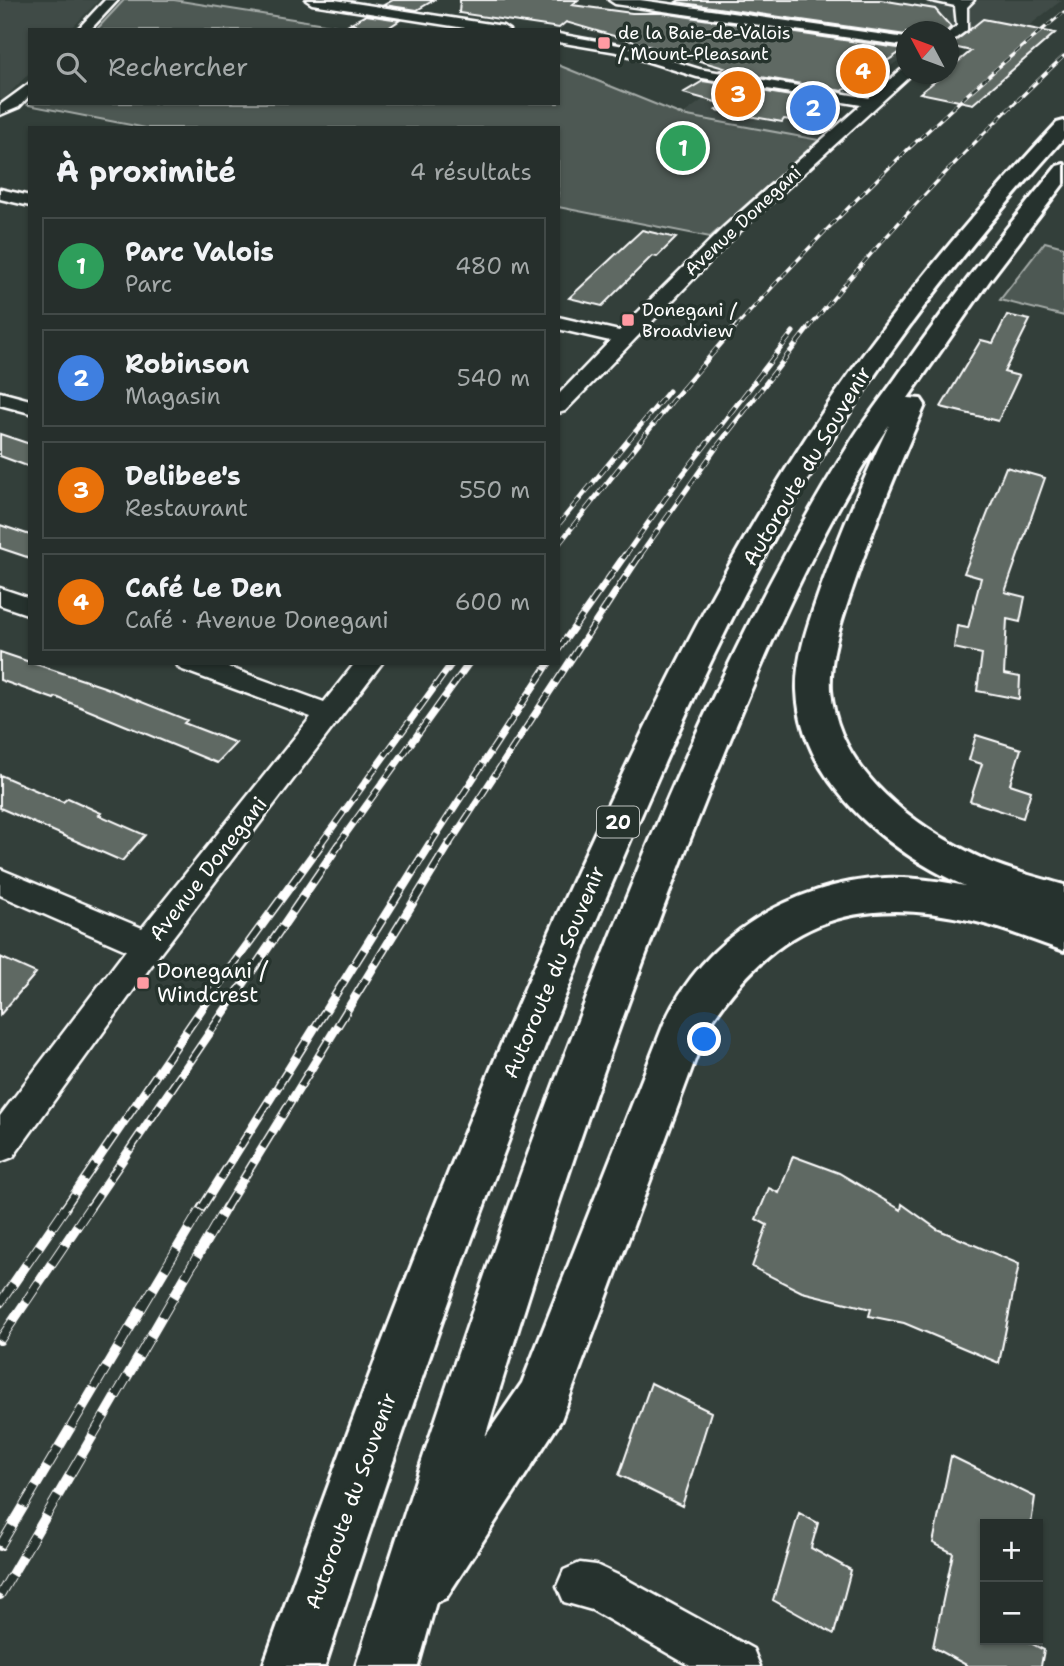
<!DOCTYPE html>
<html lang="fr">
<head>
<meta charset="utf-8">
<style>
	body { margin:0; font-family:"Shantell Sans",sans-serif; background:#323b38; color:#f1f3f6 }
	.controls { position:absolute; right:21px; bottom:21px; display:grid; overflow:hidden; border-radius:0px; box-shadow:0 2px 5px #0004 }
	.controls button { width:63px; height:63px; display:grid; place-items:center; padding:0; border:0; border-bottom:2px solid #424a48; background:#262f2c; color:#f1f3f6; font:35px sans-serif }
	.compass { position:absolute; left:896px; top:21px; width:63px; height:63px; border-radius:50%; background:#262f2c; box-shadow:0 2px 5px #0004; rotate:311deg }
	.you { position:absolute; left:705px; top:1040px; width:24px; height:24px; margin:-18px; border:5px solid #fff; border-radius:50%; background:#1a73e8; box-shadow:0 0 0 10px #1a73e833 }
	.badge { display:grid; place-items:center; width:46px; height:46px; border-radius:50%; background:#ff9aa2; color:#fff; font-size:23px; font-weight:700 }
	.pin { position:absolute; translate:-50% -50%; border:4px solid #fff; box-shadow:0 2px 7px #0006 }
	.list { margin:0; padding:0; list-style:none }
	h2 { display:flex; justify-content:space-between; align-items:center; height:91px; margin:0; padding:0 28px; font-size:30px }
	h2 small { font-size:23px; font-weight:400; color:#a4a9a9 }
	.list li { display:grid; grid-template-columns:46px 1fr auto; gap:21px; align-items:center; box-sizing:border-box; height:98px; margin:0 14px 14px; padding:0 14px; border:2px solid #424a48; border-radius:0px }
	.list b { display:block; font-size:26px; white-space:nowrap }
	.list p { margin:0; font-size:23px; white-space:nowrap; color:#a4a9a9 }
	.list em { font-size:23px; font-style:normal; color:#a4a9a9 }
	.icon { flex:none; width:38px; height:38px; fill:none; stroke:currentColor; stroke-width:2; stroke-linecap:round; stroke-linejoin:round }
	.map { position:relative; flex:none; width:1064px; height:1666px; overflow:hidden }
	.search { position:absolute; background:#262f2c; box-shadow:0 2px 5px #0004; left:28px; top:28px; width:532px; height:77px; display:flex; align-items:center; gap:18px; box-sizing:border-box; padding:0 24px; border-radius:0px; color:#a4a9a9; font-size:26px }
	.panel { position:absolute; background:#262f2c; box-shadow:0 2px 5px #0004; left:28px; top:126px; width:532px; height:539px; border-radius:0px }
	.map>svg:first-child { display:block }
</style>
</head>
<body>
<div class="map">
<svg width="1064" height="1666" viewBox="0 0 1064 1666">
	<rect width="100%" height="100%" fill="#333f3a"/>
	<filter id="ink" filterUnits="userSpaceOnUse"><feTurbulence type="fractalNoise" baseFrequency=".0143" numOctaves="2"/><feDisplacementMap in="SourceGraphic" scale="14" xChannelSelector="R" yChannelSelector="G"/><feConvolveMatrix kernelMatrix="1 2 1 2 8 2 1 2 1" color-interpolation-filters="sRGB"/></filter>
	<g filter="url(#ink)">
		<path fill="#404c47" d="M0,0h99l-29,30h-40v42l-27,28 -3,-1z
			M932,0h130l-72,56 -41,-9 -1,-15h-42v23l-51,37 -8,2 -6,8 7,3 -27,28 -2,7 -137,-25 50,-37 57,10 19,-21 26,5 46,-31z"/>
		<path fill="#4d5853" stroke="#a6aca9" stroke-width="2" d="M124,0h50l188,30h-266z
			M558,65l124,50 137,25 -109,97 -152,-30v-79h-412l-118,-23 2,-2h528z
			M1045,242l19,5v69l-64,-16z"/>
		<path fill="#5f6964" stroke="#fff" stroke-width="2" d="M393,0h41l-17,10 -33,-5z
			M460,0h118l-6,5 60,8h30l243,36 -63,42 -122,-21 4,-2 -158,-46 -7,6 -100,-15z
			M679,0h202l54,9 16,18 -5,5h-40v3l-230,-33z
			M366,15l34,5 -15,10 -36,-6z
			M983,19l72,14 -82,71 -53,-11 24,-19h4v-4l23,-19 -22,-5z
			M703,81l123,21 -28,19 -14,-2 -2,3 -66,-12 7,-6 -40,-11z
			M642,230l34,8 -19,19 -5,-1 -50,50 -33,-8z
			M1007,315l23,5 -26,52 15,4 -21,45 -57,-14 40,-67 12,3z
			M0,434l30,10v23l-30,-11z
			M1006,467l39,11 -40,114 20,5 -5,25 -13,-3 -3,55 16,3 -1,22 -42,-8 5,-37 -28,-6 3,-22 11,2 13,-50 -17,-5z
			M0,525l30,10v23l-30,-10z
			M0,652l104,35 83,33 -3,3 52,20 -19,20 -161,-66 -2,2 -54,-19z
			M976,735l45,14 -11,35 21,7 -8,27 -53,-17 12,-37 -13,-4z
			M0,775l63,27 5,-4 33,15 -2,2 46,20 -23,26 -122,-53z
			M0,957l36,16 -36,42z
			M793,1156l46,17 62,37 1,-6 35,25 82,35 -20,99 -95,-40 -35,-7 2,-7 -69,-17 -50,-25 15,-42 -11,-6 13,-31 10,5z
			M651,1383l60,29 -29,94 -63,-31z
			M951,1456l84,41 -4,27h-46v116h40l19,10 -3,16h-73l-35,-19 20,-94 -20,-10z
			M799,1513l19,10 -7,25 40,22 -17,64 -61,-34z"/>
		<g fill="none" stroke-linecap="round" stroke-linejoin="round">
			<g stroke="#fff" stroke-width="5">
				<path id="minor" d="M105,0h13l-28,30h-13z
					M306,0h29l168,26 6,4h-31l-166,-26z
					M609,0h31l266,38v8l-291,-42z
					M928,0h46l-7,7v23l-19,14v-11l9,-7 -2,-20z
					M558,34l66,12 75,23 170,29 32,-28 5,-1v5h6l-175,160 -172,177 -7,2v-18l52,-54 -52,-12v-12l61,14 106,-105 136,-121 -164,-28 -80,-25 -59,-10z
					M30,83v12l-11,12 -19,8v-10z
					M0,189l30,7v10l-30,-7z
					M0,392l30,8v13l-30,-8z
					M0,588l30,10v17l-30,-10z
					M176,663h41l107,39 31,-39h27l-223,292 -146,202 -13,5v-46l126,-166 -126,-55v-26l142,59 169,-211 -131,-48z
					M580,1563l16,2 28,13 129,71 7,17h-70l-98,-56 -28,-8 -7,-16 7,-16z"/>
			</g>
			<g stroke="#fff" stroke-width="6">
				<path id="highway" d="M1064,121v17c-77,86 -149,174 -212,271 -93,140 -164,296 -230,451 -114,263 -208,534 -297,806h-62c97,-271 197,-539 317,-801 72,-156 148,-313 245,-456 69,-102 148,-196 232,-286z
					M1064,164v19l-74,97 -82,118 13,1 4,6c-26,60 -51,120 -72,182 -11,32 -24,69 -22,103 6,81 84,138 152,169 26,12 54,18 81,26v66c-30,-10 -60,-23 -91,-30 -123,-29 -200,4 -267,109l-145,390 -115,178 -10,4 -18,64h-62c74,-235 152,-468 242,-697 70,-179 147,-357 249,-521 14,-24 32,-46 48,-69 51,-73 105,-144 162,-213zM889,425c-25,53 -48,106 -68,162 -11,32 -25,68 -24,103 3,91 91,162 168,196 -26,-5 -53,-9 -80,-8 -93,5 -180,58 -220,143l-143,362 -37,54c66,-219 139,-436 225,-648 49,-122 106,-256 179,-364z"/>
			</g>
			<use href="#minor" fill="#26332d" fill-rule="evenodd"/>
			<use href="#highway" fill="#26332d" fill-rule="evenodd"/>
			<g stroke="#fff" stroke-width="3.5">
				<path id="rail-far4" d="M735,328c104,-116 208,-218 329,-316
					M809,328c78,-98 164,-187 255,-272"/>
			</g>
			<g stroke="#fff" stroke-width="5">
				<path id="rail-far3" d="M558,525l111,-134
					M558,545l114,-144 64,-75
					M624,557l53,-75 116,-150
					M639,557l77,-109 94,-122"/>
			</g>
			<g stroke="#fff" stroke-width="7">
				<path id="rail-far2" d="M558,650l67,-95
					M319,846l133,-183
					M337,846l132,-183
					M429,846l120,-183
					M448,846l192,-291"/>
			</g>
			<g stroke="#fff" stroke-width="9">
				<path id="rail-far1" d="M64,1209l152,-221 105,-144
					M89,1209l250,-365
					M201,1209l229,-365
					M225,1209l224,-365"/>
			</g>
			<g stroke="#fff" stroke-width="10">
				<path id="rail" d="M0,1303l66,-96
					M0,1340l90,-133
					M0,1546l202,-339
					M0,1595l226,-388"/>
			</g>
			<use href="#rail-far4" stroke="#26332d" stroke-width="2.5" stroke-dasharray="7" stroke-linecap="butt"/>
			<use href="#rail-far3" stroke="#26332d" stroke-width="3.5" stroke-dasharray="11" stroke-linecap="butt"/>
			<use href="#rail-far2" stroke="#26332d" stroke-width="4.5" stroke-dasharray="14" stroke-linecap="butt"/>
			<use href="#rail-far1" stroke="#26332d" stroke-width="6" stroke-dasharray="18" stroke-linecap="butt"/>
			<use href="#rail" stroke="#26332d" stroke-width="8" stroke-dasharray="23" stroke-linecap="butt"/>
		</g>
	</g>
	<g fill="#ff9aa2" stroke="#26332d" stroke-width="2.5">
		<rect x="597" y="36" width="14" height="14" rx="3.5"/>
		<rect x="621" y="313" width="14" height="14" rx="3.5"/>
		<rect x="136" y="976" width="14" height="14" rx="3.5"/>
	</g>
	<g text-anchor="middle" stroke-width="7" stroke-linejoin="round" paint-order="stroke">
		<g font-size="18" fill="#fff" stroke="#26332d" text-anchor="start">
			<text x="618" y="39">de la Baie-de-Valois<tspan x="618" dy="21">/ Mount-Pleasant</tspan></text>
			<text x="642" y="316">Donegani /<tspan x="642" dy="21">Broadview</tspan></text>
		</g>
		<g font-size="18" fill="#fff" stroke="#26332d">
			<text transform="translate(743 221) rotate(-43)" y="6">Avenue Donegani</text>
		</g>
		<rect fill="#26332d" stroke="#bec2c0" stroke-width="2" x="597" y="806.5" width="42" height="31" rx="5"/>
		<g font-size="19" font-weight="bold" fill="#fff">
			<text x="618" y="829">20</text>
		</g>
		<g font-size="21" fill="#fff" stroke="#26332d">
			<text transform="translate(807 466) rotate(-59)" y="7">Autoroute du Souvenir</text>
			<text transform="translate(208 869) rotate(-52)" y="7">Avenue Donegani</text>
			<text transform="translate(554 972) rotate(-67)" y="7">Autoroute du Souvenir</text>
			<text transform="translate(351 1501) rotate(-70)" y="7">Autoroute du Souvenir</text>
		</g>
		<g font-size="21" fill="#fff" stroke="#26332d" text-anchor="start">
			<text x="157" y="978">Donegani /<tspan x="157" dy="24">Windcrest</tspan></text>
		</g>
	</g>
</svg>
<div class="controls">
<button>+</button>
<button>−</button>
</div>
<svg class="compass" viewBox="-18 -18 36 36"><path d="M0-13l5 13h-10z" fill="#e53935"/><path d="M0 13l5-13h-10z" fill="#a4a9a9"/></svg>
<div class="you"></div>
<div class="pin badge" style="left:683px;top:148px;background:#2e9e5b">1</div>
<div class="pin badge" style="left:813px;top:108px;background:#3f7fe0">2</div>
<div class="pin badge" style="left:738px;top:94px;background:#e8710a">3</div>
<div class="pin badge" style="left:863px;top:71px;background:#e8710a">4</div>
<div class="search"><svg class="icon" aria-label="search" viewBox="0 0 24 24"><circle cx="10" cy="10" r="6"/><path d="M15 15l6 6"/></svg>Rechercher</div>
<section class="panel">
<h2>À proximité<small>4 résultats</small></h2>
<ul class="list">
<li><span class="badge" style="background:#2e9e5b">1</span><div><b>Parc Valois</b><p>Parc</p></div><em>480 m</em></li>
<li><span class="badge" style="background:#3f7fe0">2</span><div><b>Robinson</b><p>Magasin</p></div><em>540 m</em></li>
<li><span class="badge" style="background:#e8710a">3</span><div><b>Delibee's</b><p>Restaurant</p></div><em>550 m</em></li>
<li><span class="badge" style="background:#e8710a">4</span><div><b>Café Le Den</b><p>Café · Avenue Donegani</p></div><em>600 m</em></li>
</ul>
</section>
</div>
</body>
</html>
